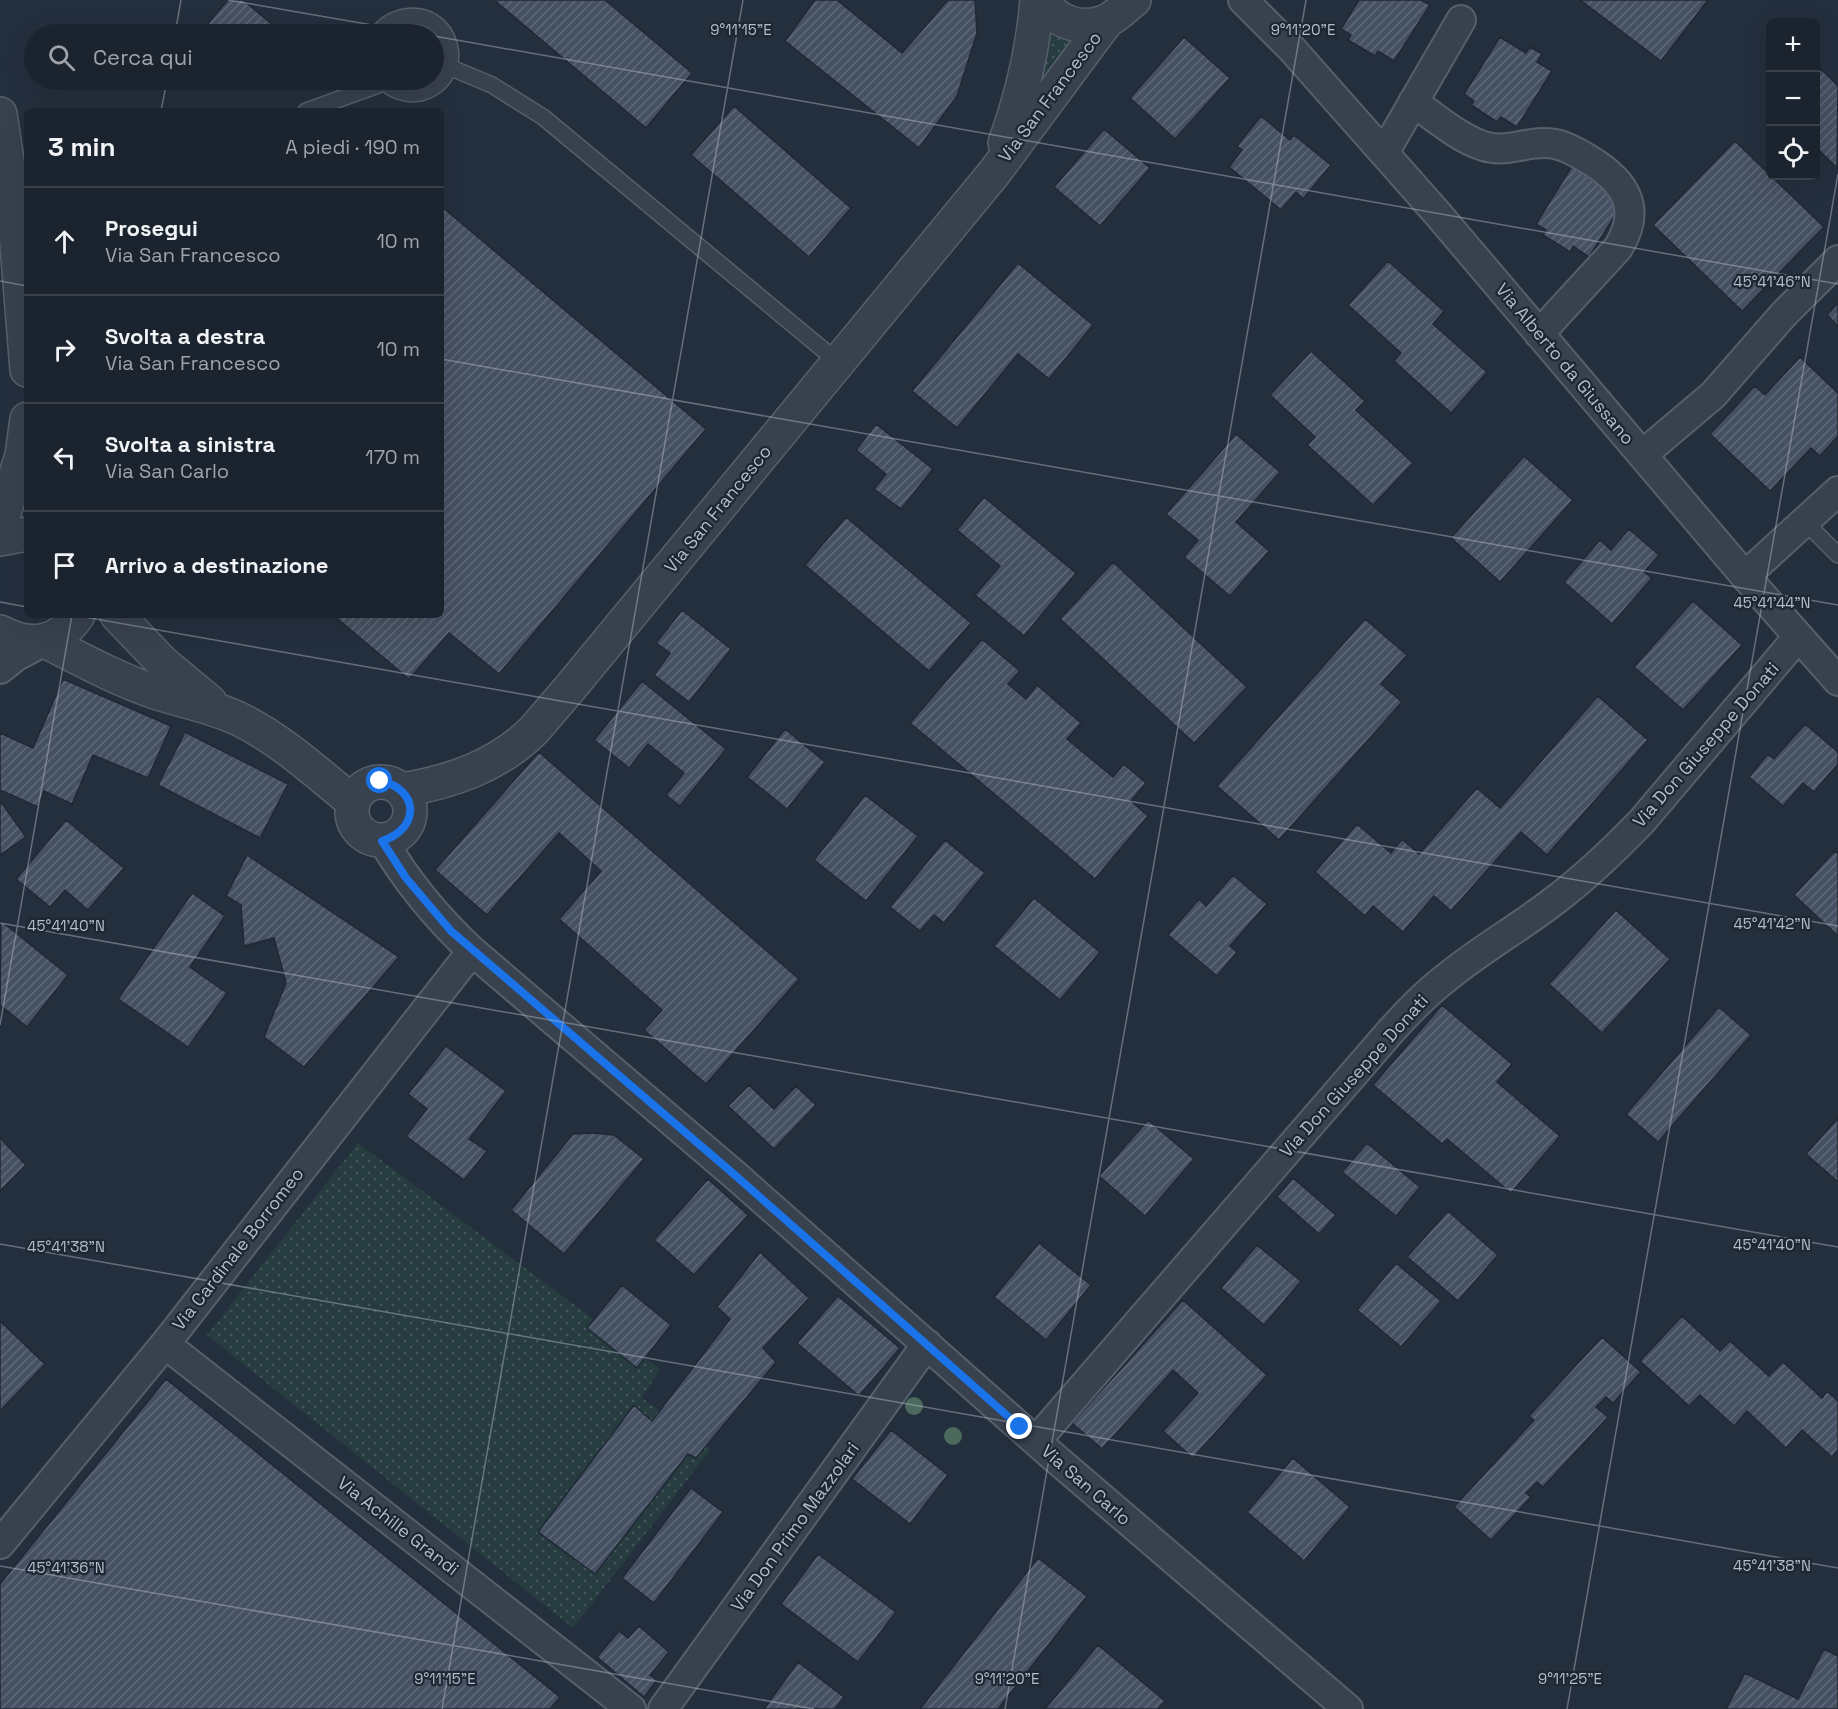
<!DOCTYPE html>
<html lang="it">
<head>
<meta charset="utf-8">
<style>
	body { margin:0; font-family:"Space Grotesk",sans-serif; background:#282f3a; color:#f1f3f6 }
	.controls { position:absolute; right:18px; top:18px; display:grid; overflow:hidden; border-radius:9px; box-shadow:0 6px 24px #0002 }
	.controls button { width:54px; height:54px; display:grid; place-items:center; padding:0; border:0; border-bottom:2px solid #39404a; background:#1b232e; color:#f1f3f6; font:30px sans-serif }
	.stop { position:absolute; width:18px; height:18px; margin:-14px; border:4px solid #1a73e8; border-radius:50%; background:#fff }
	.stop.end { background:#1a73e8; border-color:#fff; box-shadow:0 2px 6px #0008 }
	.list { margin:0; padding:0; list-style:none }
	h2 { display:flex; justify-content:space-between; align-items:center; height:78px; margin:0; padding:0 24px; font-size:26px }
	h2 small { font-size:20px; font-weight:400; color:#a0a4aa }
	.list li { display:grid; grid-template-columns:39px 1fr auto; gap:18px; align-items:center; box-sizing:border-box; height:108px; padding:0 24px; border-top:2px solid #39404a }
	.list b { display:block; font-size:22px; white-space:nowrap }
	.list p { margin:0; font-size:20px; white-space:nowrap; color:#a0a4aa }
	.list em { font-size:20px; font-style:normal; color:#a0a4aa }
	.icon { flex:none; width:33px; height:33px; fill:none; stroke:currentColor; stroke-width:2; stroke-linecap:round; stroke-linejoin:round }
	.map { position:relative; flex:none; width:1838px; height:1709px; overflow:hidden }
	.search { position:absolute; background:#1b232e; box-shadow:0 6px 24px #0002; left:24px; top:24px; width:420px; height:66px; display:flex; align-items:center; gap:15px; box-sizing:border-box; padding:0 21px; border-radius:33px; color:#a0a4aa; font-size:22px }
	.panel { position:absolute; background:#1b232e; box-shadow:0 6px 24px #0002; left:24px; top:108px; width:420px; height:510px; border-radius:9px }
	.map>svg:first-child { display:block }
</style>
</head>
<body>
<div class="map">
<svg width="1838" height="1709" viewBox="0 0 1838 1709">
	<defs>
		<pattern id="grass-dots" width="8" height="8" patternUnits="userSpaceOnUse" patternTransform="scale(1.5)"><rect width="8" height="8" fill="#263c3f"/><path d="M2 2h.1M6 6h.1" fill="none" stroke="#435659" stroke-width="1.8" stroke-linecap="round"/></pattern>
		<pattern id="building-hatch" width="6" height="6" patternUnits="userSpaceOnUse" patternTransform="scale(1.5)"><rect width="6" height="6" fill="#455162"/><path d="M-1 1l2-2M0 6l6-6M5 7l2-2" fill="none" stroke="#5d6877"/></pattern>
	</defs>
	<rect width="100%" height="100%" fill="#242f3e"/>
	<path fill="url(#grass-dots)" d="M1045,24l38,12 -59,75z
		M358,1143l302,226 -18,29 69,51 -138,179 -366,-293z"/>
	<path fill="url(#building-hatch)" stroke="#1f2835" stroke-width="1.5" d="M228,0h15l36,30 -4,4h-76z
		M494,0h111l87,73 -46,55z
		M815,0h22l65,53 46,-53h27l2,33 -20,63 -38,52 -134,-107z
		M1359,0h62l9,5 -36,56 -16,-10 -3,5 -27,-16 3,-5 -10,-6z
		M1580,0h128l-47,61z
		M1184,37l46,41 -55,61 -45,-41z
		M1500,37l26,16 4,-6 12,7 -5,8 15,9 -35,56 -16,-10 -4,5 -26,-17 3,-4 -10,-7z
		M1821,69l17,17 -1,82 -21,-21v-72z
		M216,80h20l-8,10z
		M734,106l117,102 -42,49 -118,-102z
		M1261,116l29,24 4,-5 37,30 -28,34 -7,-7 -15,18 -52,-43 13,-17 -5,-4z
		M1104,129l46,39 -50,58 -46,-39z
		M1735,141l89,86 -82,84 -89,-86z
		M1572,166l52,35 -35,56 -16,-11 -3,6 -27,-17 3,-5 -10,-6z
		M441,206l265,223 -207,245 -50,-41 -40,46 -76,-64h108z
		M1388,261l56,50 -11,13 54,48 -36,41 -57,-52 7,-8 -53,-48z
		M1018,263l75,62 -44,54 -31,-25 -61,74 -45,-37z
		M1838,303v23l-11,-11z
		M1311,351l54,50 -9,9 57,53 -40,42 -66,-60 8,-8 -45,-42z
		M1800,357l38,36v43l-18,20 -9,-8 -41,43 -60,-57 45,-48 10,9z
		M876,424l57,45 -32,40 -27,-20 12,-15 -30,-24z
		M1236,434l44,38 -44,50 33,29 -39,45 -46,-39 14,-17 -32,-26z
		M1524,456l49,44 -73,82 -49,-44z
		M984,497l92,76 -52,63 -49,-41 25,-29 -43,-36z
		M846,517l125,106 -42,48 -124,-106z
		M1629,529l30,26 -15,17 8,6 -40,46 -48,-42 36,-42 11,10z
		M1113,562l134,125 -53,56 -134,-124z
		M1693,601l49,44 -59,65 -49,-43z
		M682,610l49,39 -42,53 -35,-27 16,-22 -14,-10z
		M1365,619l42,36 -26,29 21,18 -123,138 -62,-54z
		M982,639l38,32 -12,13 18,15 11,-14 44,38 -14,16 46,38 11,-13 22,19 -15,18 17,15 -53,63 -185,-156z
		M63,679l108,47 -23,52 -55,-23 -21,49 -28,-13 -6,16 -38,-17v-57l33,15z
		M642,681l84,68 -46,57 -14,-11 18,-22 -36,-29 -19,24 -35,-28z
		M1598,696l50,44 -101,115 -26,-23 -70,79 -17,-15 -31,36 -30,-26 -8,10 -50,-44 42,-48 34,29 11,-14 17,15 58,-66 23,20z
		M1805,724l33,28v12l-24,28 -11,-9 -20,23 -34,-29 19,-23 6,5z
		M785,729l40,33 -38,47 -40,-32z
		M185,732l103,52 -28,54 -102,-53z
		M539,752l260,227 -93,105 -62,-54 18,-20 -103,-91 42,-48 -42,-38 -72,82 -52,-45z
		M865,795l53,41 -52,65 -52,-41z
		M1,802l25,35 -26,18v-52z
		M66,820l58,48 -36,42 -23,-20 -15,17 -34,-28z
		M945,840l40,33 -41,50 -10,-8 -14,16 -30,-24z
		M1835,851l3,3v82l-44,-41z
		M247,855l152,102 -95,110 -40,-30 22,-54 -12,-45 -30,8 -3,-41 -15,-9z
		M1233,875l34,29 -37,42 7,6 -20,24 -49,-41 31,-36 7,7z
		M192,893l33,23 -35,51 37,26 -39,54 -70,-48z
		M1034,898l66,54 -40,48 -66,-54z
		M1616,910l54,49 -68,74 -53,-49z
		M1,921l67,54 -41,52 -27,-22z
		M1442,1005l70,59 -15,18 63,54 -49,57 -64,-54 -5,5 -69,-59z
		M1719,1007l32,28 -93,107 -32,-28z
		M446,1046l60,45 -37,48 18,12 -23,29 -58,-44 21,-27 -19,-15z
		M749,1085l25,24 22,-23 20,19 -42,44 -46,-43z
		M1838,1118v64l-32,-28z
		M1148,1120l46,39 -49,57 -46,-40z
		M594,1133l20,2 30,24 -80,95 -53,-44 62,-76z
		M0,1138l26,27 -26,26z
		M1367,1143l53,44 -24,29 -54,-44z
		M1293,1178l43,37 -17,19 -42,-37z
		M708,1179l40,36 -54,60 -40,-35z
		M1448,1211l50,44 -40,46 -51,-44z
		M1039,1243l52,42 -45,55 -52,-43z
		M1257,1245l44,36 -37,44 -43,-37z
		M760,1252l49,46 -46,50 13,14 -80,96 -8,-4 -93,120 -57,-42 96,-127 18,16 78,-102 -13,-12z
		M1396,1263l45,38 -40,46 -44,-37z
		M622,1285l49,40 -34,43 -50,-40z
		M838,1296l62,52 -41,48 -62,-53z
		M1183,1300l84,75 -74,83 -30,-27 35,-38 -25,-23 -71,79 -30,-26z
		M1682,1316l38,35 10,-10 39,35 14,-14 39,36 5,-7 11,10v49l-6,7 -30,-27 -16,18 -39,-37 -13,15 -34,-31 -11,11 -49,-45z
		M0,1321l45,43 -45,47z
		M1602,1337l39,35 -28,31 -7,-6 -10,10 12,10 -65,70 -6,-5 -11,11 5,4 -40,43 -37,-33 80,-87 -5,-4z
		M166,1379l394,318 -10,12h-550v-125z
		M891,1430l57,45 -38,49 -58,-45z
		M1293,1458l57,49 -46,54 -57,-49z
		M691,1488l32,24 -69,91 -32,-25z
		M818,1554l78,58 -38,50 -77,-58z
		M1038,1558l49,38 -89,113h-78z
		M639,1626l30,26 -19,23 7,5 -13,17 -47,-40 22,-26 9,7z
		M1098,1645l67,56 -7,8h-113z
		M1824,1649l14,7v53h-112l19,-36 53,26z
		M798,1662l46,35 -9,12h-71z"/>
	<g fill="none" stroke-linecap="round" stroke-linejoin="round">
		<g stroke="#565f6c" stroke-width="18">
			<path id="service" d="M378,34c5,-8 12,-13 22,-16 54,-14 71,62 20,75 -14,3 -29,-3 -38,-13
				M449,67l43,18 51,32 295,245
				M306,111l78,-28
				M1805,522l33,33"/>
		</g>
		<g stroke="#565f6c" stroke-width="32">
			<path id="minor" d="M1243,0l48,48 146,165 308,363 93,105
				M1413,102c22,15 44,35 70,44 25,8 47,-7 72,-2 11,2 23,9 33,15 37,22 55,49 30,89l-79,86
				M1384,153l77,-133
				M1642,455l71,-60 71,-81 54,-54
				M1745,576l93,-85
				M0,669l15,-12 30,-16
				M383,841c24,41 54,77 89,110l264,225 312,276 300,257
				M165,1344l466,365
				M1036,1441l354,-409c17,-19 35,-38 56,-54 34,-28 73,-50 108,-77 32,-24 60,-51 88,-80l156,-184
				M0,1544l165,-200 307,-393
				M663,1709l264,-365"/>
		</g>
		<g stroke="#565f6c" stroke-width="36">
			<path id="tertiary" d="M1043,0c11,22 38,31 61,22 11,-4 21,-15 30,-22
				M0,114l14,94 13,162
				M1005,143c17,-47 28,-93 32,-143
				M0,526l22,-71 5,-36
				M0,539l27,-5
				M117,615l45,47 48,40
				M0,632c30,16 58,13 78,-17
				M45,641c37,19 74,39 113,52 28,9 57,14 83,27 42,21 76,53 112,82
				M352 811a29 29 0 1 1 58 0a29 29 0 1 1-58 0Z
				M402,790c49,-8 96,-24 132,-60 12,-14 24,-28 36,-42l424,-515 112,-151"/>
		</g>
		<use href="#service" stroke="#38414e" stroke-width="15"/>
		<use href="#minor" stroke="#38414e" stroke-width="28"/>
		<use href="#tertiary" stroke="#38414e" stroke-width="33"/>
	</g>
	<g fill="#4b6a5d">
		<circle cx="914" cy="1406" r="9"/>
		<circle cx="953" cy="1436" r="9"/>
	</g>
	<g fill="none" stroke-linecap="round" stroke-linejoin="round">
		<path stroke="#1a73e8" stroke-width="8" d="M380,781c40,8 40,48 2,60l24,37 45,53 285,245 284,251"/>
	</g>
	<path fill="none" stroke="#b4bcc9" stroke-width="1.5" stroke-opacity="0.45" d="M228,0l196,34M175,34l6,-34M434,36l1404,248M161,111l6,-31M0,281l27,5M441,359l1397,246M0,602l27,5M73,615l1765,311M0,923l1838,324M0,1025l72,-410M0,1244l1838,324M0,1566l814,143M442,1709l301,-1709M1005,1709l301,-1709M1567,1709l271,-1535"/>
	<g text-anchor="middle" stroke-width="4.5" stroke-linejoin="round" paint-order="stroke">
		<g font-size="18" fill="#b4bcc9" stroke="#1d2633">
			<text transform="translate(1050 97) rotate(-53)" y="6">Via San Francesco</text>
			<text transform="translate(1565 364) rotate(50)" y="6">Via Alberto da Giussano</text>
			<text transform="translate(718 509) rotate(-51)" y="6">Via San Francesco</text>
			<text transform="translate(1706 745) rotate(-49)" y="6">Via Don Giuseppe Donati</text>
			<text transform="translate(1354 1076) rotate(-48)" y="6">Via Don Giuseppe Donati</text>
			<text transform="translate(238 1249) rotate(-52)" y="6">Via Cardinale Borromeo</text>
			<text transform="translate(1086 1485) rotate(41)" y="6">Via San Carlo</text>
			<text transform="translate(398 1526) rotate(38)" y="6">Via Achille Grandi</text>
			<text transform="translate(795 1527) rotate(-54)" y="6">Via Don Primo Mazzolari</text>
		</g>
	</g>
	<g font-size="15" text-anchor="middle" fill="#b4bcc9" stroke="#1d2633" stroke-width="4.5" stroke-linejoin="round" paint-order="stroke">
		<text x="741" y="35">9°11'15"E</text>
		<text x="1303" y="35">9°11'20"E</text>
		<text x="1772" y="287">45°41'46"N</text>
		<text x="1772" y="608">45°41'44"N</text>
		<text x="1772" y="929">45°41'42"N</text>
		<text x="66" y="931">45°41'40"N</text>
		<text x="1772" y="1250">45°41'40"N</text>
		<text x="66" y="1252">45°41'38"N</text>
		<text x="1772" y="1571">45°41'38"N</text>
		<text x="66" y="1573">45°41'36"N</text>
		<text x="445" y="1684">9°11'15"E</text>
		<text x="1007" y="1684">9°11'20"E</text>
		<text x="1570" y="1684">9°11'25"E</text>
	</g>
</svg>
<div class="controls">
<button>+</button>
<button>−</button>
<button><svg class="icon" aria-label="locate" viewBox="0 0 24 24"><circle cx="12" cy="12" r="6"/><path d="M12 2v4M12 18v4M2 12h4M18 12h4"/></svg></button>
</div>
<div class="stop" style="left:380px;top:781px"></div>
<div class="stop end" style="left:1020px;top:1427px"></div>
<div class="search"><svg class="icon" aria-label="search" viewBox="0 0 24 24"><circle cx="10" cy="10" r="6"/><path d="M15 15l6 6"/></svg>Cerca qui</div>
<section class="panel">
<h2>3 min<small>A piedi · 190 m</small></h2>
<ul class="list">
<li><svg class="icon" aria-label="ahead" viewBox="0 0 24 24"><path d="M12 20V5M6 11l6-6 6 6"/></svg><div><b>Prosegui</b><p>Via San Francesco</p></div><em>10 m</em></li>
<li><svg class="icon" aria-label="right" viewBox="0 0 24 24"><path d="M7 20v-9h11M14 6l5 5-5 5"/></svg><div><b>Svolta a destra</b><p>Via San Francesco</p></div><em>10 m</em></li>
<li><svg class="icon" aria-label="left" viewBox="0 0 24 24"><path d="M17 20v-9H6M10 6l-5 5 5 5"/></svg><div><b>Svolta a sinistra</b><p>Via San Carlo</p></div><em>170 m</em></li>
<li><svg class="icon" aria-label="arrive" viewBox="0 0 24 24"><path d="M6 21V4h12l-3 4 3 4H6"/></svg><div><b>Arrivo a destinazione</b></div></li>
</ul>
</section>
</div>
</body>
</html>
